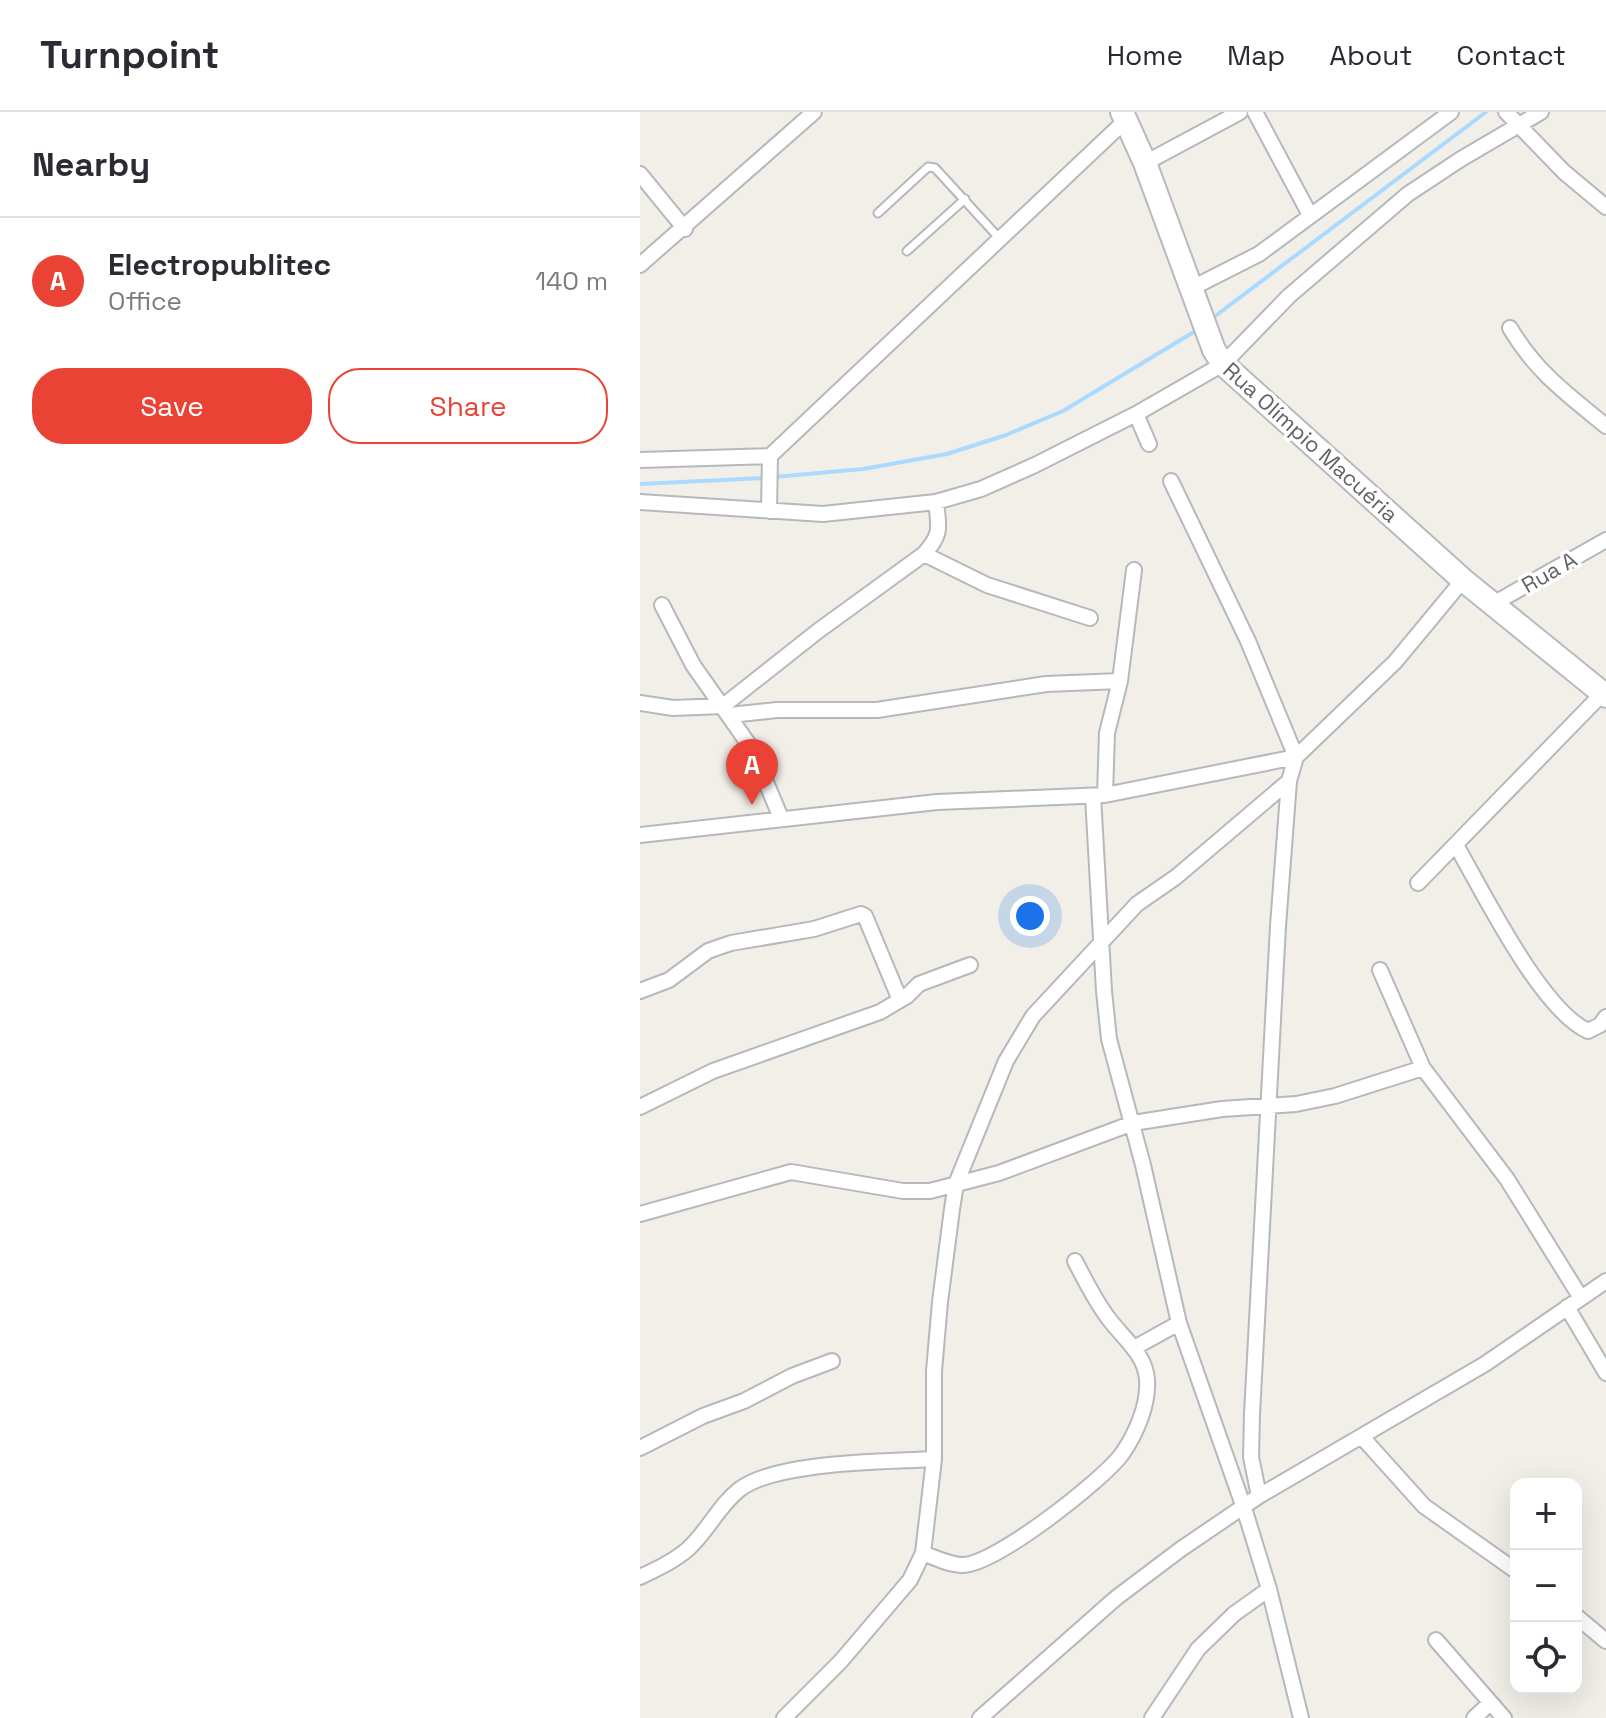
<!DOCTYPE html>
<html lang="en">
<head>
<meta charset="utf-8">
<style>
	body { margin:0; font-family:"Space Grotesk",sans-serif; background:#f7f7f7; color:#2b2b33 }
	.controls { position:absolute; right:24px; bottom:24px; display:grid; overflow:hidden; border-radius:16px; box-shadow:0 8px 32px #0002 }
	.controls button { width:72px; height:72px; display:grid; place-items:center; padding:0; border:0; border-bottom:2px solid #e1e1e2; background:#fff; color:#2b2b33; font:40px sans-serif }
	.you { position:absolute; left:390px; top:804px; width:28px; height:28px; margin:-20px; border:6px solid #fff; border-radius:50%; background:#1a73e8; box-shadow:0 0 0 12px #1a73e833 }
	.badge { display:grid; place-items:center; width:52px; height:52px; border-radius:50%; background:#ea4335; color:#fff; font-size:26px; font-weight:700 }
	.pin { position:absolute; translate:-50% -66px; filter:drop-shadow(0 2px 4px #0008) }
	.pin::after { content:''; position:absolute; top:42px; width:28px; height:24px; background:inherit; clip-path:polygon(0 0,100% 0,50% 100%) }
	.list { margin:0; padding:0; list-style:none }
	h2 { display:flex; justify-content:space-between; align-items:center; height:104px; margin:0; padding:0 32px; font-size:34px }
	h2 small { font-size:26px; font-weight:400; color:#7c7c81 }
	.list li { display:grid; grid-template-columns:52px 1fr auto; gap:24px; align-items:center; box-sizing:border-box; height:128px; padding:0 32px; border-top:2px solid #e1e1e2 }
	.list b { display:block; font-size:30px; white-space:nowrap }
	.list p { margin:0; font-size:26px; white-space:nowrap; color:#7c7c81 }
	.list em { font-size:26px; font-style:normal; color:#7c7c81 }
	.actions { display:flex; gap:16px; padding:24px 32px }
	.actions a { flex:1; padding:18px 0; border:2px solid #ea4335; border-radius:32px; text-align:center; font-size:28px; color:#ea4335 }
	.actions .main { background:#ea4335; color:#fff }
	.icon { flex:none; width:44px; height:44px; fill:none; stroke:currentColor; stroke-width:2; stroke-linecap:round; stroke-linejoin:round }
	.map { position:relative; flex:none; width:966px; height:1606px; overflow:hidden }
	header { display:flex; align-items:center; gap:48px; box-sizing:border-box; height:112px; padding:0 40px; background:#fff; border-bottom:2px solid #e1e1e2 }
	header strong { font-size:38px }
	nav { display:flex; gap:44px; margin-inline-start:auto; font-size:28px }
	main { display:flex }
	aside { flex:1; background:#fff }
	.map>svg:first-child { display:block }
</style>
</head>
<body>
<header>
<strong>Turnpoint</strong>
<nav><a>Home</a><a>Map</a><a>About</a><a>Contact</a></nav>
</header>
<main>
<aside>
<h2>Nearby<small></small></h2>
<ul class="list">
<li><span class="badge">A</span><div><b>Electropublitec</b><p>Office</p></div><em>140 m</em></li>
</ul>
<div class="actions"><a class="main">Save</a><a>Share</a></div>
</aside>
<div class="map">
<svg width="966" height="1606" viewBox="0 0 966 1606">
	<rect width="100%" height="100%" fill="#f1efe8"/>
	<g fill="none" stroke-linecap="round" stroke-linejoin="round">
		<path stroke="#aadaff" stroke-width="4" d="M570,208l276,-208
			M134,365l89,-8 84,-15 59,-19 57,-24 134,-81
			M0,372l125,-6"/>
		<g stroke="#b5b8bc" stroke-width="11">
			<path id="lane" d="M238,101l50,-46 7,1 65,71
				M267,139l58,-52"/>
		</g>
		<g stroke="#b5b8bc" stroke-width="18">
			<path id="street" d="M615,0l55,103
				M866,0l58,60 42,35
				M505,51l95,-51
				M0,62l45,55
				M0,153l174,-153
				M552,176l67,-34 192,-142
				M870,216c26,44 57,66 96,98
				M496,302l13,30
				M0,348l130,-4 356,-336
				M0,390l183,12 113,-12 45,-13 54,-24 101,-51 87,-50 66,-68 119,-102 53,-35 80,-47
				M129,399l1,-55
				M284,442l63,31 103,33
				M853,492l113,-64
				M22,493l31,60 59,84 29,69
				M0,591l33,5 50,-2 95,-75 106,-77c18,-20 15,-26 12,-52
				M90,603l47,-5h100l169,-26 74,-3
				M465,683l2,-62 13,-52 14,-111
				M453,684l11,195 5,48 34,126 36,158 65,185 25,81 32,129
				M0,723l297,-33 168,-7 191,-38 99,-95 68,-82
				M816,733c27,47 85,165 132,186l12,-6 6,-8
				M778,771l185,-190
				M740,858l43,98 84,111 74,119
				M0,879l29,-11 39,-29 23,-8 83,-14 47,-15 4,2 35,84
				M0,995l73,-36 167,-59 27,-16 12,-12 51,-19
				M0,1102l151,-42 112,19h27l69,-18 134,-50 89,-14 74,-5 39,-8 88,-28
				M927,1195l39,66
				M494,1236l45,-25
				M722,1325l62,69 92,65
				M0,1336l63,-32 41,-15 48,-25 40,-15
				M619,1384l-8,-39 1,-43 26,-488 11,-145
				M283,1441c12,5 27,12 40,12 33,-1 139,-84 159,-111 14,-20 27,-50 25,-75 -2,-25 -24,-41 -38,-60 -14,-18 -24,-39 -34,-58
				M0,1465c17,-8 34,-16 48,-28 20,-18 31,-44 52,-60 38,-28 146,-27 194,-30
				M936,1504l30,25
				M796,1528l68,78
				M144,1606l57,-57 69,-81 13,-27 11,-94v-88l6,-69 12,-93 4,-25 50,-123 27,-45 104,-112 39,-27 113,-96 7,-24 -48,-116 -77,-160
				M340,1606l136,-120 65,-49 78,-53 226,-132 121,-83
				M512,1606l46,-69 36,-35 35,-25
				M834,1606l16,-15"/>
		</g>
		<g stroke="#b6babf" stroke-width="26">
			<path id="secondary" d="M482,0l23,51 69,187 9,14 240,216 143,116"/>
		</g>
		<use href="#lane" stroke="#fff" stroke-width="7"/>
		<use href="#street" stroke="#fff" stroke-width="14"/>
		<use href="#secondary" stroke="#fff" stroke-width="22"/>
	</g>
	<g text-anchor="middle" stroke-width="7" stroke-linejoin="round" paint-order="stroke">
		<g font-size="22" fill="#5f6368" stroke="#fff">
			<text transform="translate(671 330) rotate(42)" y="8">Rua Olímpio Macuéria</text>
			<text transform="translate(909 460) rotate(-30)" y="8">Rua A</text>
		</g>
	</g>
</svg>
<div class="controls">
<button>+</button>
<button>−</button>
<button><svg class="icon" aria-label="locate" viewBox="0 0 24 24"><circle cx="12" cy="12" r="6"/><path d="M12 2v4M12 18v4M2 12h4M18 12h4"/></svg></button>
</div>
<div class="you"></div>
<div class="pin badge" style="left:112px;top:693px">A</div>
</div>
</main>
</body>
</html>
